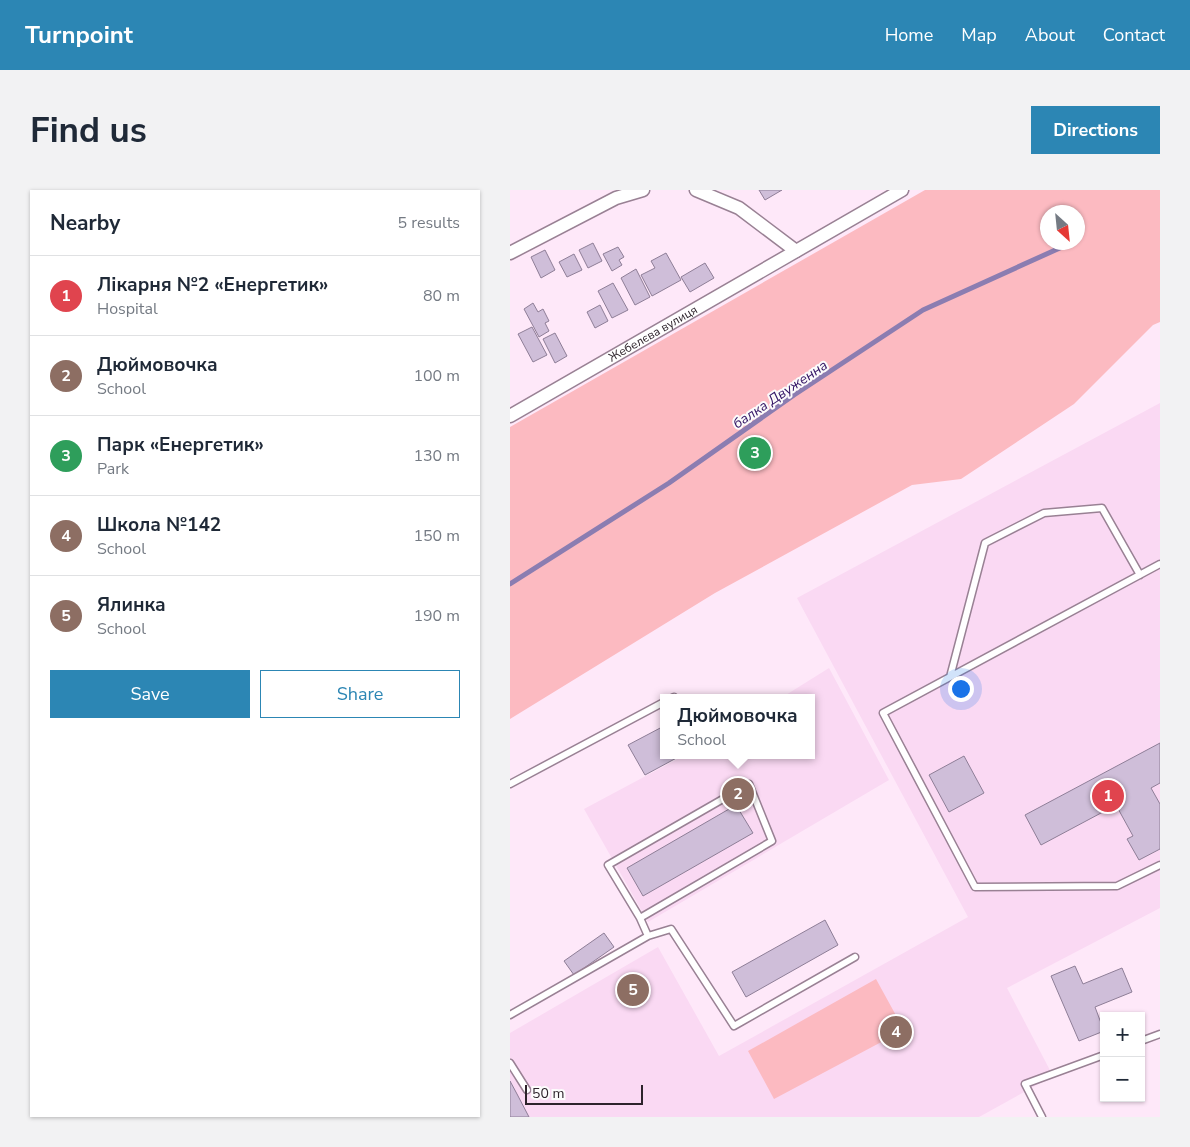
<!DOCTYPE html>
<html lang="en">
<head>
<meta charset="utf-8">
<style>
	body { margin:0; font-family:"Nunito Sans",sans-serif; background:#f2f2f3; color:#1f2937 }
	.controls { position:absolute; right:15px; bottom:15px; display:grid; overflow:hidden; border-radius:0px; box-shadow:0 1px 4px #0004 }
	.controls button { width:45px; height:45px; display:grid; place-items:center; padding:0; border:0; border-bottom:1px solid #e0e1e3; background:#fff; color:#1f2937; font:25px sans-serif }
	.compass { position:absolute; left:530px; top:15px; width:45px; height:45px; border-radius:50%; background:#fff; box-shadow:0 1px 4px #0004; rotate:153deg }
	.scale { position:absolute; left:15px; bottom:12px; width:118px; box-sizing:border-box; padding-left:5px; border:2px solid #2d232b; border-top:0; font-size:14px; line-height:18px; white-space:nowrap; color:#2d232b; -webkit-text-stroke:4px #fcfcfc; paint-order:stroke }
	.you { position:absolute; left:450px; top:498px; width:18px; height:18px; margin:-12px; border:4px solid #fff; border-radius:50%; background:#1a73e8; box-shadow:0 0 0 8px #1a73e833 }
	.badge { display:grid; place-items:center; width:32px; height:32px; border-radius:50%; background:#2c86b4; color:#fff; font-size:16px; font-weight:700 }
	.pin { position:absolute; translate:-50% -50%; border:2px solid #fff; box-shadow:0 1px 5px #0006 }
	.popup { position:absolute; left:150px; top:504px; width:155px; height:65px; box-sizing:border-box; display:grid; place-content:center; border-radius:0px; background:#fff; filter:drop-shadow(0 1px 4px #0005); font-size:16px; white-space:nowrap; color:#747a83 }
	.popup b { font-size:19px; color:#1f2937 }
	.popup::after { content:''; position:absolute; left:50%; top:100%; margin-left:-10px; border:10px solid transparent; border-top-color:#fff }
	.list { margin:0; padding:0; list-style:none }
	h2 { display:flex; justify-content:space-between; align-items:center; height:65px; margin:0; padding:0 20px; font-size:21px }
	h2 small { font-size:16px; font-weight:400; color:#747a83 }
	.list li { display:grid; grid-template-columns:32px 1fr auto; gap:15px; align-items:center; box-sizing:border-box; height:80px; padding:0 20px; border-top:1px solid #e0e1e3 }
	.list b { display:block; font-size:19px; white-space:nowrap }
	.list p { margin:0; font-size:16px; white-space:nowrap; color:#747a83 }
	.list em { font-size:16px; font-style:normal; color:#747a83 }
	.actions { display:flex; gap:10px; padding:15px 20px }
	.actions a { flex:1; padding:11px 0; border:1px solid #2c86b4; border-radius:0px; text-align:center; font-size:18px; color:#2c86b4 }
	.actions .main { background:#2c86b4; color:#fff }
	.map { position:relative; flex:none; width:650px; height:927px; overflow:hidden; border-radius:0px }
	header { display:flex; align-items:center; gap:30px; box-sizing:border-box; height:70px; padding:0 25px; background:#2c86b4; color:#fff }
	header strong { font-size:24px }
	nav { display:flex; gap:28px; margin-inline-start:auto; font-size:18px }
	.intro { display:flex; align-items:center; justify-content:space-between; box-sizing:border-box; height:120px; padding:0 30px }
	h1 { margin:0; font-size:35px }
	.button { padding:12px 22px; border-radius:0px; background:#2c86b4; color:#fff; font-size:18px; font-weight:700 }
	main { display:flex; gap:30px; padding:0 30px }
	aside { flex:1; background:#fff; border-radius:0px; box-shadow:0 1px 4px #0004 }
	.map>svg:first-child { display:block }
</style>
</head>
<body>
<header>
<strong>Turnpoint</strong>
<nav><a>Home</a><a>Map</a><a>About</a><a>Contact</a></nav>
</header>
<div class="intro"><h1>Find us</h1><a class="button">Directions</a></div>
<main>
<aside>
<h2>Nearby<small>5 results</small></h2>
<ul class="list">
<li><span class="badge" style="background:#e0444e">1</span><div><b>Лікарня №2 «Енергетик»</b><p>Hospital</p></div><em>80 m</em></li>
<li><span class="badge" style="background:#8d6e63">2</span><div><b>Дюймовочка</b><p>School</p></div><em>100 m</em></li>
<li><span class="badge" style="background:#2e9e5b">3</span><div><b>Парк «Енергетик»</b><p>Park</p></div><em>130 m</em></li>
<li><span class="badge" style="background:#8d6e63">4</span><div><b>Школа №142</b><p>School</p></div><em>150 m</em></li>
<li><span class="badge" style="background:#8d6e63">5</span><div><b>Ялинка</b><p>School</p></div><em>190 m</em></li>
</ul>
<div class="actions"><a class="main">Save</a><a>Share</a></div>
</aside>
<div class="map">
<svg width="650" height="927" viewBox="0 0 650 927">
	<rect width="100%" height="100%" fill="#fee8f9"/>
	<path fill="#fad9f3" d="M650,213v505l-153,80 46,88 -74,41h-469v-84l148,-86 61,109 249,-139 -171,-319z
		M319,478l60,112 -241,142 -64,-113 101,-54h127v-57h-31z"/>
	<path fill="#fcbac1" fill-rule="evenodd" d="M415,0h235v132l-7,3 -79,79 -113,75 -49,6 -197,108 -205,126v-292zM538,22h30v30h-30z
		M366,789l28,51 -130,69 -26,-48z"/>
	<g fill="none" stroke-linecap="round" stroke-linejoin="round">
		<path stroke="#8b7db1" stroke-width="5" d="M0,394l159,-101 125,-88 129,-85 150,-68"/>
	</g>
	<path fill="#cfbed9" stroke="#8e7e97" d="M249,0h23l-17,10z
		M83,53l9,18 -14,7 -9,-18z
		M108,57l6,10 -5,3 3,5 -10,6 -9,-17z
		M35,60l10,20 -14,8 -10,-21z
		M156,63l15,27 -29,16 -11,-21 14,-7 -4,-7z
		M64,64l8,16 -15,7 -8,-15z
		M195,73l9,15 -24,14 -9,-15z
		M126,79l14,28 -15,8 -14,-27z
		M103,93l15,27 -16,8 -14,-27z
		M23,113l5,9 5,-3 6,12 -4,2 4,8 -10,6 -15,-28z
		M90,115l8,16 -13,7 -8,-16z
		M22,137l15,28 -14,7 -15,-28z
		M45,143l12,23 -12,7 -12,-24z
		M154,536v29h18l-37,20 -17,-30z
		M650,553v40l-9,5 9,16v45l-21,11 -12,-21 6,-3 -17,-31 -75,40 -16,-30z
		M454,566l20,37 -35,19 -20,-37z
		M226,615l17,28 -110,63 -16,-28z
		M315,730l13,25 -92,52 -14,-25z
		M94,743l10,14 -40,28 -10,-14z
		M565,776l8,18 39,-16 10,24 -37,15 9,24 -25,10 -28,-65z
		M0,891l7,13 12,23h-19z"/>
	<g fill="none" stroke-linecap="round" stroke-linejoin="round">
		<g stroke="#998194" stroke-width="9">
			<path id="lane" d="M650,374l-277,149 92,174 142,-1 43,-21
				M440,487l35,-134 59,-30 58,-5 38,67
				M162,508l2,-1
				M0,594l154,-82
				M138,746l23,-7 63,97 121,-69
				M0,825l138,-79 -8,-18 132,-77 -23,-57 -141,81 32,53
				M631,851l19,-7
				M0,873l17,27
				M532,927l-17,-33 79,-29"/>
		</g>
		<g stroke="#998194" stroke-width="15">
			<g id="street">
				<path d="M186,0l43,18 57,43"/>
				<path d="M0,63l106,-55 27,-8"/>
				<path id="s1" d="M0,226l392,-226"/>
			</g>
		</g>
		<use href="#lane" stroke="#fff" stroke-width="6"/>
		<use href="#street" stroke="#fff" stroke-width="12"/>
	</g>
	<g text-anchor="middle" stroke-width="4" stroke-linejoin="round" paint-order="stroke">
		<g font-size="12" fill="#2d232b" stroke="#fcfcfc">
			<text dy="4" stroke="none"><textPath href="#s1" startOffset="165">Жебелєва вулиця</textPath></text>
		</g>
		<g font-size="14" font-style="italic" fill="#301162" stroke="#fcfcfc">
			<text transform="translate(270 204) rotate(-34)" y="5">балка Двуженна</text>
		</g>
	</g>
</svg>
<div class="controls">
<button>+</button>
<button>−</button>
</div>
<svg class="compass" viewBox="-18 -18 36 36"><path d="M0-13l5 13h-10z" fill="#e53935"/><path d="M0 13l5-13h-10z" fill="#747a83"/></svg>
<div class="scale">50 m</div>
<div class="you"></div>
<div class="pin badge" style="left:598px;top:606px;background:#e0444e">1</div>
<div class="pin badge" style="left:228px;top:604px;background:#8d6e63">2</div>
<div class="popup"><b>Дюймовочка</b>School</div>
<div class="pin badge" style="left:245px;top:263px;background:#2e9e5b">3</div>
<div class="pin badge" style="left:386px;top:842px;background:#8d6e63">4</div>
<div class="pin badge" style="left:123px;top:800px;background:#8d6e63">5</div>
</div>
</main>
</body>
</html>
